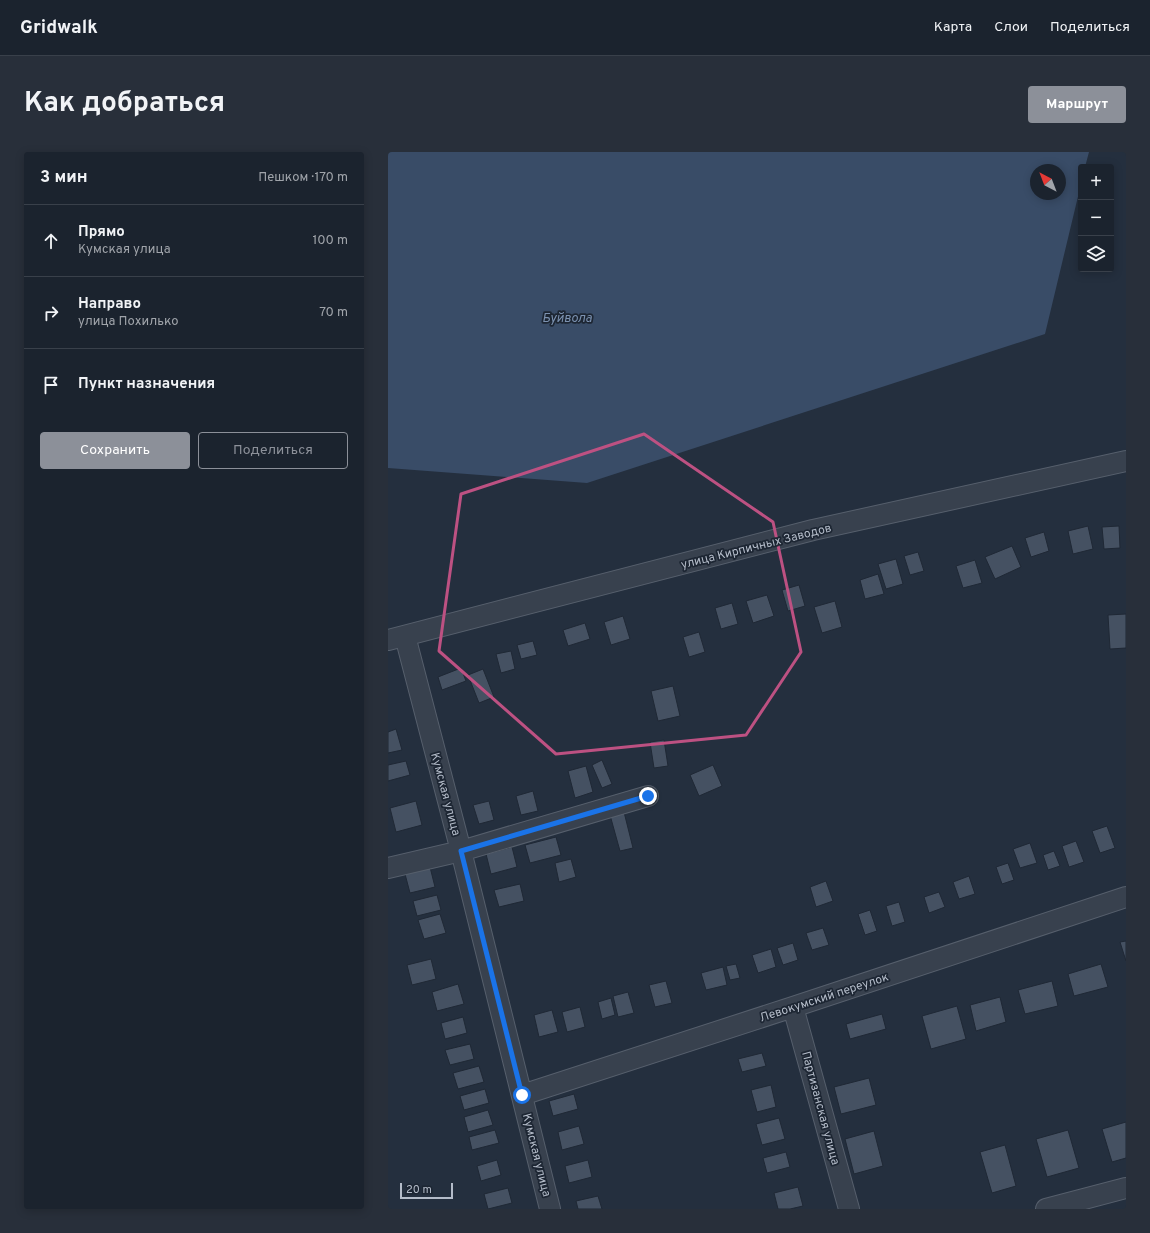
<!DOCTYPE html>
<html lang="ru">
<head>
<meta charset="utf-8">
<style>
	body { margin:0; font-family:Overpass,sans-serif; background:#282f3a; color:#f1f3f6 }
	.controls { position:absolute; right:12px; top:12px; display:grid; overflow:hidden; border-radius:4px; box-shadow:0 2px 10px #0003 }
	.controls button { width:36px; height:36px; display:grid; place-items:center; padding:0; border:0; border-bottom:1px solid #39404a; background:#1b232e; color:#f1f3f6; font:20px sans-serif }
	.compass { position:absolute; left:642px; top:12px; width:36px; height:36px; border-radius:50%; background:#1b232e; box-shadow:0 2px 10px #0003; rotate:318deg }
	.scale { position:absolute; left:12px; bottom:10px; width:53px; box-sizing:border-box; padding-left:4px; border:2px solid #b4bcc9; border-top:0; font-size:11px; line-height:14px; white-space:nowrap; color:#b4bcc9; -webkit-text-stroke:3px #1d2633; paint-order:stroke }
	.stop { position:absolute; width:12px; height:12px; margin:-9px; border:3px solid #1a73e8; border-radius:50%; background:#fff }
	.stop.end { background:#1a73e8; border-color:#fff; box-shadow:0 1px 4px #0008 }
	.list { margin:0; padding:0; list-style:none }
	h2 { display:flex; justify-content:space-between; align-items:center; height:52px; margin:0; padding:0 16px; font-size:17px }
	h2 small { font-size:13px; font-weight:400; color:#a0a4aa }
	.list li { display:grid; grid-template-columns:26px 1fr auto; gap:12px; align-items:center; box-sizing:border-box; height:72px; padding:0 16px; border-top:1px solid #39404a }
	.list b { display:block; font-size:15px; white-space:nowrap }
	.list p { margin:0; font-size:13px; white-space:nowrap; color:#a0a4aa }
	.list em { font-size:13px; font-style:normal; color:#a0a4aa }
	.actions { display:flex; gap:8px; padding:12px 16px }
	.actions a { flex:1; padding:9px 0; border:1px solid #8c9099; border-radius:4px; text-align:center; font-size:14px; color:#8c9099 }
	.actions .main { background:#8c9099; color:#fff }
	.icon { flex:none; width:22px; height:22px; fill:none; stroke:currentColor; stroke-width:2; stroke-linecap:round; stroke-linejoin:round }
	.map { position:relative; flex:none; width:738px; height:1057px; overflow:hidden; border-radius:4px }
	header { display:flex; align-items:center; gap:24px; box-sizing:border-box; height:56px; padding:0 20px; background:#1b232e; border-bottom:1px solid #39404a }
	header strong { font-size:19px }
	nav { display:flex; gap:22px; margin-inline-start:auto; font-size:14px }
	.intro { display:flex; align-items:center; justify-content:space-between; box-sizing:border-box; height:96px; padding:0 24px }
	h1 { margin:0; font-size:28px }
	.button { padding:10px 18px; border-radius:4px; background:#8c9099; color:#fff; font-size:14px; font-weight:700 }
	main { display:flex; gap:24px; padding:0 24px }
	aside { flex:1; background:#1b232e; border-radius:4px; box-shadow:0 2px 10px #0003 }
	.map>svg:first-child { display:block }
</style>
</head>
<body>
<header>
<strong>Gridwalk</strong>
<nav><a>Карта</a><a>Слои</a><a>Поделиться</a></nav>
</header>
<div class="intro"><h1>Как добраться</h1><a class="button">Маршрут</a></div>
<main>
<aside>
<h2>3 мин<small>Пешком · 170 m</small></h2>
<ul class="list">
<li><svg class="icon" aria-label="ahead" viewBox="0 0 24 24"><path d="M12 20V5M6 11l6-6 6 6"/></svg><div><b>Прямо</b><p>Кумская улица</p></div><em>100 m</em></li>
<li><svg class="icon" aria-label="right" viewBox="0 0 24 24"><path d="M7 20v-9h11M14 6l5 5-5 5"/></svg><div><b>Направо</b><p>улица Похилько</p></div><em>70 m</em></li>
<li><svg class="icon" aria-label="arrive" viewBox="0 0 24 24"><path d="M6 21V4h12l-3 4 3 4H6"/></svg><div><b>Пункт назначения</b></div></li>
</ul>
<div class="actions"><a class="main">Сохранить</a><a>Поделиться</a></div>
</aside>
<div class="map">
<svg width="738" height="1057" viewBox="0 0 738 1057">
	<rect width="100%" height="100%" fill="#242f3e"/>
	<path fill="#394c67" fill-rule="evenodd" d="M0,0h701l-4,15h-4v17l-36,150 -458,149 -199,-15zM648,18h24v24h-24z"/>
	<path fill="#455162" stroke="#1f2835" d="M700,374l5,23 -20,5 -5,-23z
		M731,374l1,22 -16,1 -2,-22z
		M656,380l5,19 -18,6 -6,-19z
		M624,394l9,21 -26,12 -10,-22z
		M530,400l6,19 -14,4 -6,-19z
		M508,407l7,25 -17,5 -8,-25z
		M587,408l7,23 -19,5 -7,-22z
		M490,422l6,20 -19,5 -5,-19z
		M411,433l6,21 -17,5 -6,-21z
		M379,443l7,21 -21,7 -7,-22z
		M447,449l7,26 -20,6 -8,-26z
		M344,451l6,21 -17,5 -6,-21z
		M738,462v34l-16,1 -2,-34z
		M235,464l7,23 -19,6 -7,-23z
		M197,471l5,16 -22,7 -5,-16z
		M311,480l6,20 -16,5 -6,-20z
		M145,489l4,14 -16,4 -4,-14z
		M123,499l4,18 -14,4 -5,-19z
		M73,516l5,13 -24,9 -4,-13z
		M95,517l11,28 -15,6 -11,-28z
		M285,534l7,30 -22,5 -7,-30z
		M8,577l6,21 -14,3v-21z
		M276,588l4,26 -14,2 -4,-26z
		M214,608l10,24 -10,4 -10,-23z
		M18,609l4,14 -22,6v-16z
		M325,613l9,21 -23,10 -9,-21z
		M198,614l7,26 -18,6 -7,-27z
		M145,639l5,20 -17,4 -5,-19z
		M28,649l6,24 -26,7 -6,-24z
		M101,649l5,19 -15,4 -6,-19z
		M236,660l9,36 -13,3 -10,-36z
		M719,674l8,22 -15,5 -8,-22z
		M168,685l5,18 -31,8 -5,-18z
		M688,689l8,21 -15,5 -7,-21z
		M642,691l7,20 -17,5 -7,-19z
		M124,695l5,20 -26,7 -5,-20z
		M666,699l6,15 -12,4 -5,-15z
		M183,707l5,18 -17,5 -4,-19z
		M620,711l6,17 -12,4 -6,-17z
		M42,715l5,20 -25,6 -5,-19z
		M581,724l6,18 -16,5 -6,-17z
		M438,729l7,20 -17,6 -6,-20z
		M132,732l4,17 -25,6 -5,-17z
		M551,740l6,15 -16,6 -5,-16z
		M49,743l4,15 -24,6 -4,-15z
		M511,750l6,20 -13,4 -6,-20z
		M482,758l7,21 -12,4 -7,-21z
		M52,762l6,19 -22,6 -6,-19z
		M435,776l6,17 -17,5 -6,-17z
		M738,789v20l-6,-19z
		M405,791l5,17 -15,5 -6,-17z
		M383,797l5,18 -18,6 -6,-18z
		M43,807l5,20 -24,6 -5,-20z
		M348,812l4,14 -10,2 -4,-14z
		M713,812l7,23 -34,9 -6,-22z
		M335,815l4,18 -21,5 -5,-17z
		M278,829l6,22 -17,4 -6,-22z
		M664,829l6,25 -33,8 -7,-24z
		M70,832l6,20 -27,7 -5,-19z
		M240,840l6,21 -16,4 -5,-21z
		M612,845l6,25 -30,9 -6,-26z
		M223,846l4,17 -13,4 -4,-17z
		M569,854l9,33 -35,10 -9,-33z
		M192,855l5,20 -18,5 -5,-20z
		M164,858l6,22 -19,5 -5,-22z
		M494,862l4,15 -36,10 -4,-15z
		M75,865l4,16 -22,6 -4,-16z
		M82,892l4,15 -24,6 -5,-15z
		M374,901l4,13 -24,6 -4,-13z
		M91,914l5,16 -26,7 -5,-16z
		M481,926l7,27 -35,9 -7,-27z
		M383,933l5,22 -19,5 -6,-22z
		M97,937l4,14 -25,7 -4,-14z
		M186,942l4,15 -25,7 -4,-15z
		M100,958l5,15 -25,7 -4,-15z
		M391,966l6,21 -23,6 -6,-21z
		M738,970v36l-14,4 -10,-33z
		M191,974l5,18 -22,6 -4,-18z
		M107,978l4,13 -27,7 -3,-13z
		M680,978l11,38 -32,9 -11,-38z
		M486,979l9,35 -29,8 -9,-35z
		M617,993l11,41 -24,7 -12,-41z
		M398,1000l4,15 -23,6 -4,-15z
		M109,1008l4,15 -20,6 -4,-15z
		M200,1008l4,17 -23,6 -4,-17z
		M410,1035l5,19 -13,3h-12l-4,-16z
		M120,1036l4,15 -24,6 -4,-15z
		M210,1044l4,13h-24l-2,-8z"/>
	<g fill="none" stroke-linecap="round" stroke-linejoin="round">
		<g stroke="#565f6c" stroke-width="22">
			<path id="minor" d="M17,484l56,215 89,358
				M0,488l425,-110 313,-69
				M0,716l73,-17 187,-55
				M405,855l56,202
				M134,943l271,-88 333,-110
				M658,1057l80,-21"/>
		</g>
		<use href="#minor" stroke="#38414e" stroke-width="20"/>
	</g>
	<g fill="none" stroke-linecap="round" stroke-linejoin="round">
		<path stroke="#1a73e8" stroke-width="5" d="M134,943l-61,-244 187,-55"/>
	</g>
	<path fill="none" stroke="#bd5182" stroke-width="3" stroke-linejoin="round" d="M256,282l129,88 28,130 -55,83 -190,19 -117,-103 22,-157z"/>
	<g text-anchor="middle" stroke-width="3.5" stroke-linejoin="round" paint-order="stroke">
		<g font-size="12" fill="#b4bcc9" stroke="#1d2633">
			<text transform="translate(368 394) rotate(-14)" y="4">улица Кирпичных Заводов</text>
			<text transform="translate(58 642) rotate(75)" y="4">Кумская улица</text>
			<text transform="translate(436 845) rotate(-18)" y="4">Левокумский переулок</text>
			<text transform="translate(433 956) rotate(75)" y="4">Партизанская улица</text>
			<text transform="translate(149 1003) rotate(76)" y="4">Кумская улица</text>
		</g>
		<g font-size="13" font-style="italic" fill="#7c92b1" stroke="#1d2633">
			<text x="179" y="170">Буйвола</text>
		</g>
	</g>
</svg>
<div class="controls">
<button>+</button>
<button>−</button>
<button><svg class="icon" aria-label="layers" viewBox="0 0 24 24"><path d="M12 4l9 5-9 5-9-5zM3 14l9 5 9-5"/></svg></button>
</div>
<svg class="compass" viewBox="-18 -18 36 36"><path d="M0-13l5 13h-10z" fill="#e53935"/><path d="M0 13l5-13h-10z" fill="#a0a4aa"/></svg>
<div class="scale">20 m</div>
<div class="stop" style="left:134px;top:943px"></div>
<div class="stop end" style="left:260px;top:644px"></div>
</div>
</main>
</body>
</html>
